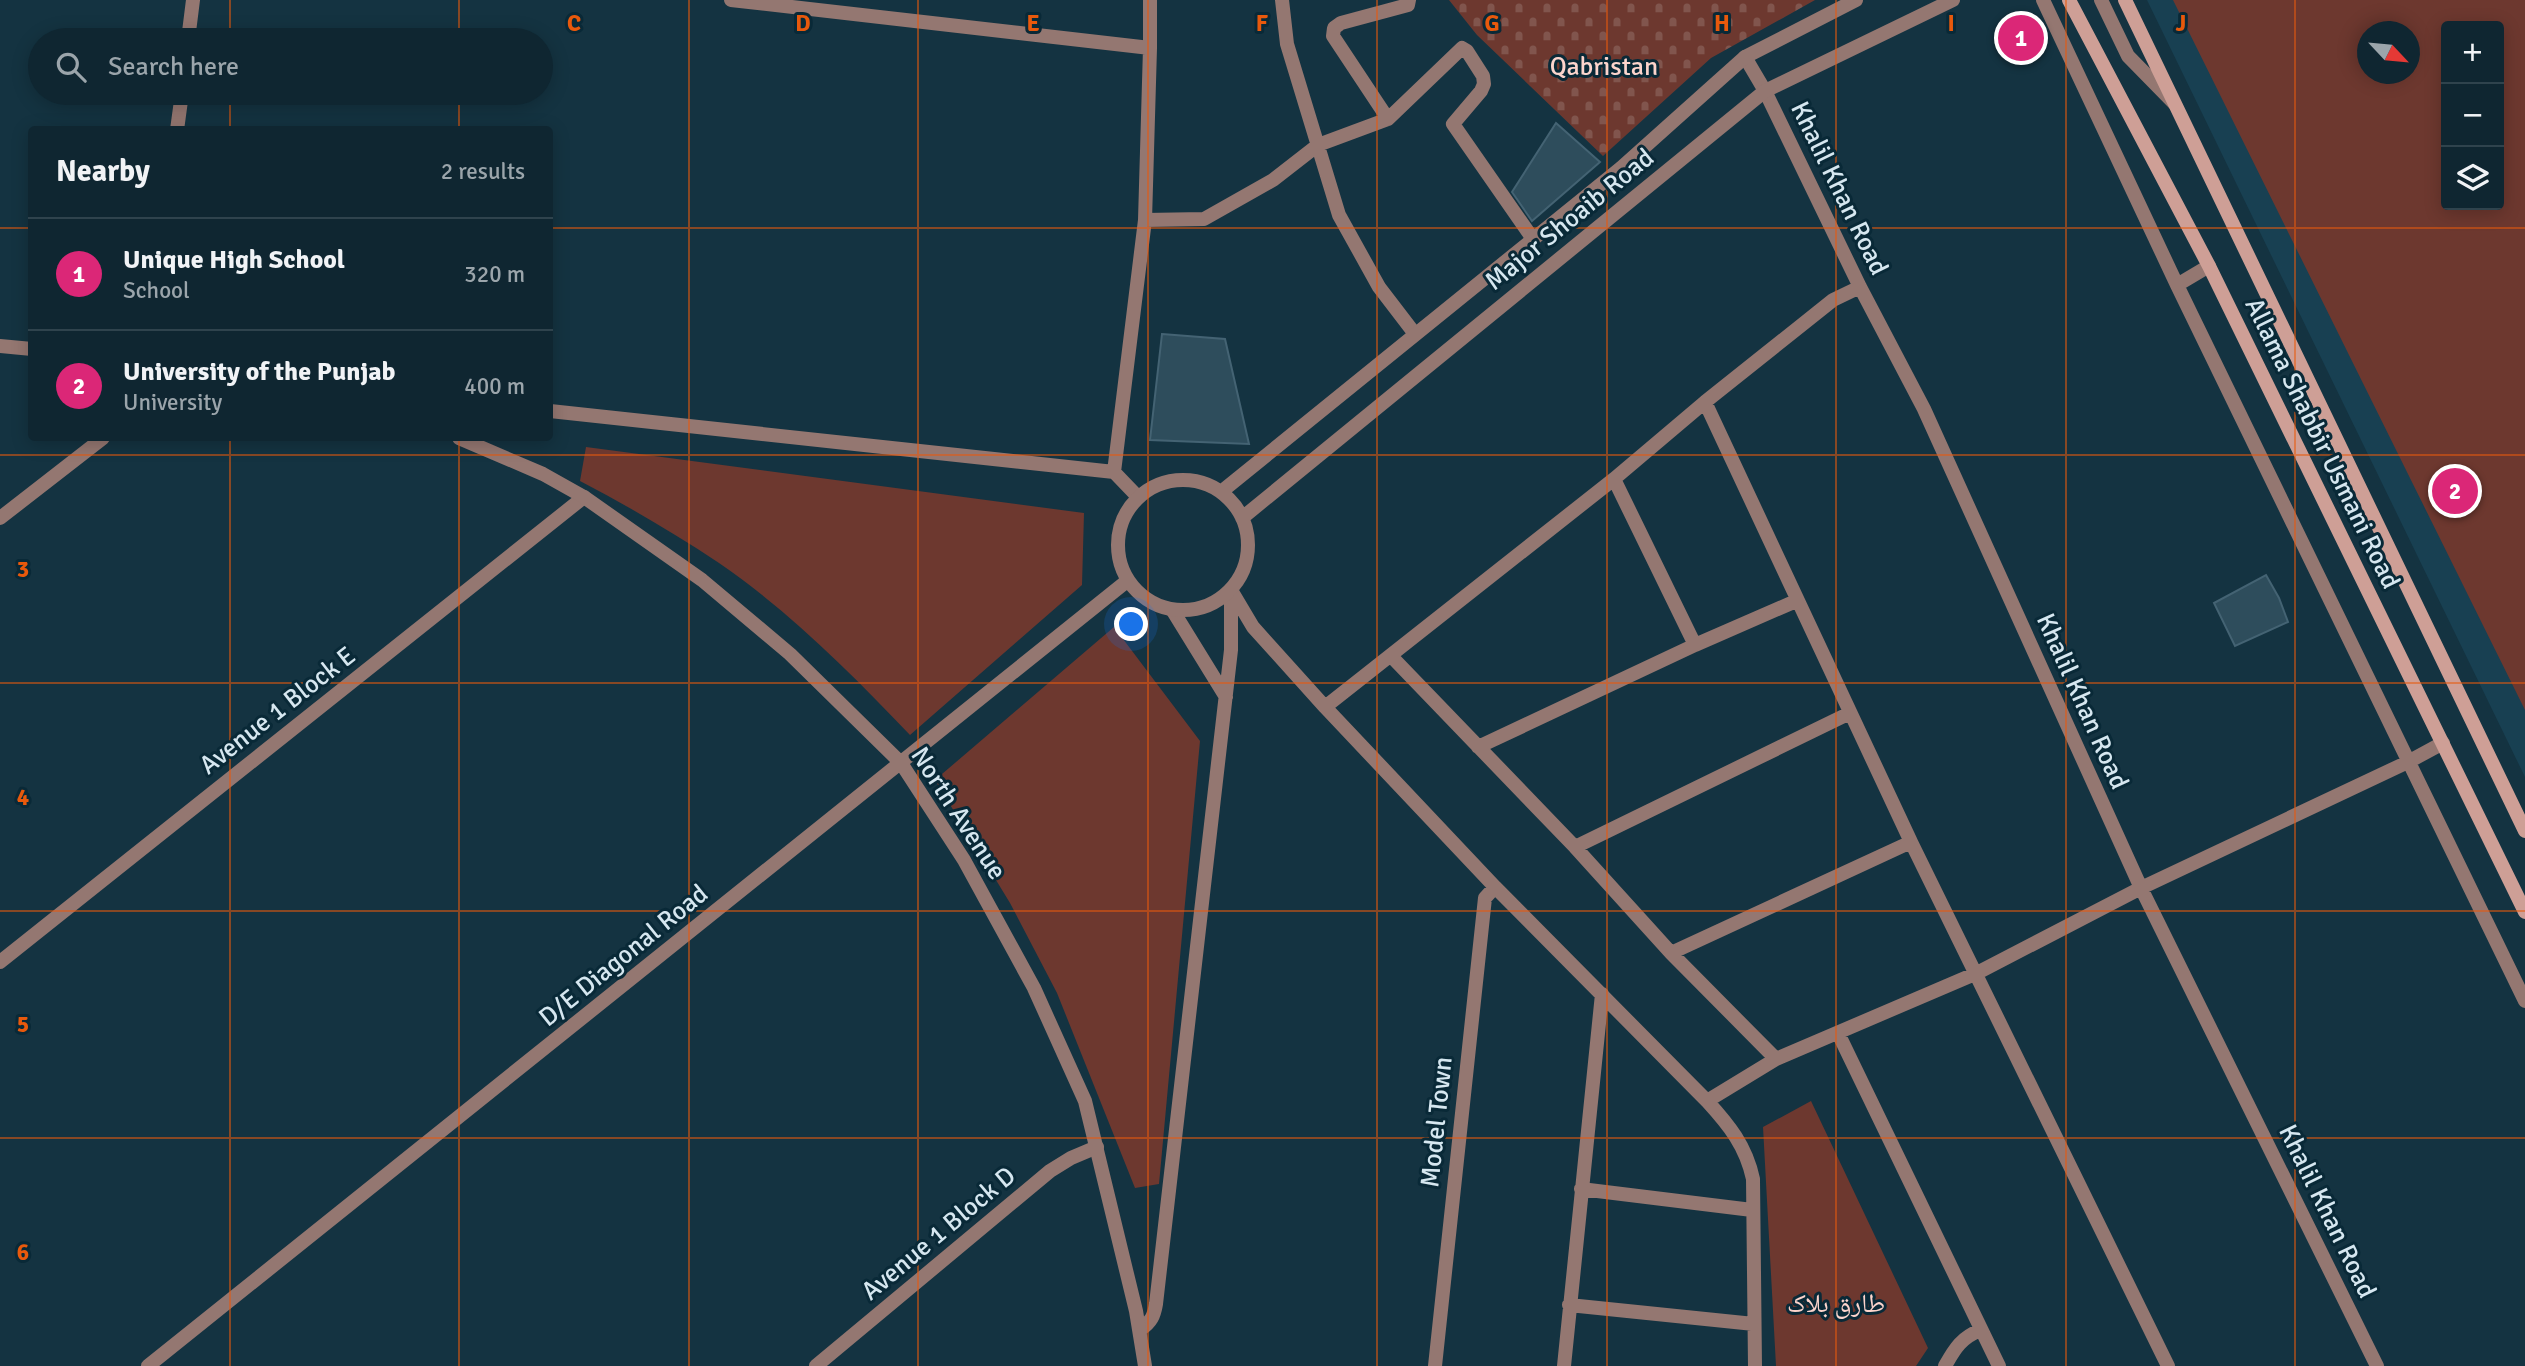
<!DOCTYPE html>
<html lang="en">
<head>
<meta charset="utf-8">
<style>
	body { margin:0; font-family:Signika,"Noto Naskh Arabic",sans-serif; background:#182e39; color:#f1f3f6 }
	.controls { position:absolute; right:21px; top:21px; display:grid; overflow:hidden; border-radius:7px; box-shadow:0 4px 18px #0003 }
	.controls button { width:63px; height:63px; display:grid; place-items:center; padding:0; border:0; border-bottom:2px solid #2f434d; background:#0f2631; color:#f1f3f6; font:35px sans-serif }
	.compass { position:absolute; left:2357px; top:21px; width:63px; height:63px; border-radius:50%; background:#0f2631; box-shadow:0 4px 18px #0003; rotate:116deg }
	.you { position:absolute; left:1132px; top:625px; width:24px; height:24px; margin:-18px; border:5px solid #fff; border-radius:50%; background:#1a73e8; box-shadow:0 0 0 10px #1a73e833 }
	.badge { display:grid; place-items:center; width:46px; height:46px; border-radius:50%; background:#db2777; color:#fff; font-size:23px; font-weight:700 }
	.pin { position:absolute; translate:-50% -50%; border:4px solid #fff; box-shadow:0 2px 7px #0006 }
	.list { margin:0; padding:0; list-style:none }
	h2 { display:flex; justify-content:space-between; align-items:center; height:91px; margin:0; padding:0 28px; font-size:30px }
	h2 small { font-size:23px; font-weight:400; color:#9ba5ab }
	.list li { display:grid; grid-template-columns:46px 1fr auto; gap:21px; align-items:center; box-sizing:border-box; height:112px; padding:0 28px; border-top:2px solid #2f434d }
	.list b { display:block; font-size:26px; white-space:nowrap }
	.list p { margin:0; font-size:23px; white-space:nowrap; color:#9ba5ab }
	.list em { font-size:23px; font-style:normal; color:#9ba5ab }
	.icon { flex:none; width:38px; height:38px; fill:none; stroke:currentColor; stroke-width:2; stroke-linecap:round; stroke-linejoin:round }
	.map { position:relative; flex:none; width:2525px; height:1366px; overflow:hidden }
	.search { position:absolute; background:#0f2631; box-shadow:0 4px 18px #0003; left:28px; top:28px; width:525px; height:77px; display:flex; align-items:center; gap:18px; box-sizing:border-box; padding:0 24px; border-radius:38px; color:#9ba5ab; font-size:26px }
	.panel { position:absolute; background:#0f2631; box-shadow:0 4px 18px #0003; left:28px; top:126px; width:525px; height:315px; border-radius:7px }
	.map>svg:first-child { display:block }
</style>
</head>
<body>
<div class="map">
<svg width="2525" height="1366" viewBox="0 0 2525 1366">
	<defs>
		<pattern id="cemetery-stones" width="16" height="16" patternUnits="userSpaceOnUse" patternTransform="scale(1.75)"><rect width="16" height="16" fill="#6d382f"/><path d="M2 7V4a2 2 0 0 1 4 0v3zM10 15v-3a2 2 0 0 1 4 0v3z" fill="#81554d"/></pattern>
	</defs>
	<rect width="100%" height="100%" fill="#143341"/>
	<path fill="#184052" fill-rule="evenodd" d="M2147,0h378v777zM2446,26h53v179h-53zM2368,32h42v42h-42z"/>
	<path fill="#6d382f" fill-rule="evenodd" d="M2173,0h352v710zM2446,26h53v179h-53zM2368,32h42v42h-42z
		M586,447l498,66 -2,72 -172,150c-59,-62 -121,-124 -191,-172 -45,-30 -91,-57 -139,-82z
		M1114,627l86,114 -41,443 -24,4 -78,-195 -47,-90 -75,-123z
		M1811,1101l117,247 -12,18h-140l-13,-239z"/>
	<path fill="url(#cemetery-stones)" d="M1449,0h366l-104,58 -108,98 -126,-121z"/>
	<path fill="#2e4d5c" stroke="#446373" stroke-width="2" d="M1556,123l44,39 -68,59 -20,-29z
		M1162,334l63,5 24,105 -99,-4z
		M2266,575l13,23 9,24 -53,24 -21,-43z"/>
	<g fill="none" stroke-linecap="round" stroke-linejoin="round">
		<path stroke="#947771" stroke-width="14" d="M731,0l419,48 -5,172 -31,252 24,25
			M1150,0v48
			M1282,0l5,44 52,171 40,72 36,47
			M2043,0l134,285 348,716
			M188,40l5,-40
			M1745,57l20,34 95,196 64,122 217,479 236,478
			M1388,119l-55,-83 1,-8 7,-5 67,-18 1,-5
			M177,130l5,-37
			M1145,220l59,-1 69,-39 45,-35 70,-26 74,-71 5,3 16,25 1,8 -3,7 -28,33 80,115
			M2177,285l32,-19
			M550,411l564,61
			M1614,479l81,166
			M0,518l103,-80
			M1231,590l22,37 72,80 170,180 212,214 69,-42 201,-86 164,-85 267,-126 35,-19
			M1173,611l53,86
			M1391,656l184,191 96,106 105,106
			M1325,707l289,-228 91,-77 128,-102 27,-13
			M1478,747l217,-102 101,-44
			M1911,842l257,524
			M1575,847l275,-134
			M1671,953l240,-111 -206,-440
			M0,962l584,-465
			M1838,1033l161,333
			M1707,1101c22,24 39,45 46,78l2,187
			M1581,1189l171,21
			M1569,1305l185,19
			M1141,1329c10,-7 13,-13 15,-25l75,-654v-59
			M816,1366l234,-195 21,-13 26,-11
			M1435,1366l50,-468 10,-11
			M1564,1366l38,-372
			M1945,1366c10,-18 17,-29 36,-36"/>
		<path stroke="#947771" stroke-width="14" d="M2101,0l27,56 46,47
			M0,346l32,3
			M459,438l84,36 41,23 118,83 88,74 111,109 63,97 70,128 51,113 51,210 9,55
			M1118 545a65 65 0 1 1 130 0a65 65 0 1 1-130 0Z
			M1221,492l400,-324 124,-111 111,-57
			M1242,518l523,-427 188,-91
			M148,1366l979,-785"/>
		<path stroke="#ce9f96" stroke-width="14" d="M2069,0l140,266 316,646
			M2125,0l400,831"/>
	</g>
	<path fill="none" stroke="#e8590c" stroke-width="2" stroke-opacity="0.55" d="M230,0v40M459,0v40M689,0v1366M918,0v1366M1148,0v1366M1377,0v1366M1607,0v1366M1836,0v1366M2066,0v1366M2295,0v1366M230,93v37M459,93v37M0,228h32M550,228h1975M230,438v928M459,438v928M0,455h2525M0,683h2525M0,911h2525M0,1138h2525"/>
	<g text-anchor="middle" stroke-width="6" stroke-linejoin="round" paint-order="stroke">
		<g font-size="26" fill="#fcd4cc" stroke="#092937">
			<text x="1604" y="75">Qabristan</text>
			<text x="1836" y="1312">طارق بلاک</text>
		</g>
		<g font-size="26" fill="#d6e7f0" stroke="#092937">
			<text transform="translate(1840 188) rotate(64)" y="9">Khalil Khan Road</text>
			<text transform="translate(1569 219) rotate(-39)" y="9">Major Shoaib Road</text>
			<text transform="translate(2323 443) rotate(64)" y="9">Allama Shabbir Usmani Road</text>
			<text transform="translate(2083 701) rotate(66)" y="9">Khalil Khan Road</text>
			<text transform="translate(277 710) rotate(-38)" y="9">Avenue 1 Block E</text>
			<text transform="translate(959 813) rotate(57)" y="9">North Avenue</text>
			<text transform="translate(623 955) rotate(-39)" y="9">D/E Diagonal Road</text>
			<text transform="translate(1436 1122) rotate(-84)" y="9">Model Town</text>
			<text transform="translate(2328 1211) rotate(64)" y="9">Khalil Khan Road</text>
			<text transform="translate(938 1233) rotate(-40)" y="9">Avenue 1 Block D</text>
		</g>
	</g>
	<g font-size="23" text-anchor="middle" font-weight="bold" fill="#e8590c" stroke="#092937" stroke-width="6" stroke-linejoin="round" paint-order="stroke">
		<text x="574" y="31">C</text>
		<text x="803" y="31">D</text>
		<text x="1033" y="31">E</text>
		<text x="1262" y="31">F</text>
		<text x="1492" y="31">G</text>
		<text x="1722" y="31">H</text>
		<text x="1951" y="31">I</text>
		<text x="2181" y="31">J</text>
		<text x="23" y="577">3</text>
		<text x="23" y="805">4</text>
		<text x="23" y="1032">5</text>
		<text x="23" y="1260">6</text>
	</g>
</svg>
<div class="controls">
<button>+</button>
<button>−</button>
<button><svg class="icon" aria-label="layers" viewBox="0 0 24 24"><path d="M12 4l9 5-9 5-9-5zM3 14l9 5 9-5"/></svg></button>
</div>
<svg class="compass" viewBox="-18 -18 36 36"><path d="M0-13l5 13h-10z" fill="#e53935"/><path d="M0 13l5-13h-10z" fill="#9ba5ab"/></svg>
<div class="you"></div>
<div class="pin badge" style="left:2021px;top:38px">1</div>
<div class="pin badge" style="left:2455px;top:491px">2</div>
<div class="search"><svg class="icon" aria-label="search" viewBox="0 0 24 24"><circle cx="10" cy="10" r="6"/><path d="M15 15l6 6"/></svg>Search here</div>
<section class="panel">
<h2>Nearby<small>2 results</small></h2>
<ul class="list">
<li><span class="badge">1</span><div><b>Unique High School</b><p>School</p></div><em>320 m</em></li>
<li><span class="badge">2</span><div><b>University of the Punjab</b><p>University</p></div><em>400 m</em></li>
</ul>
</section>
</div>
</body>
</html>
